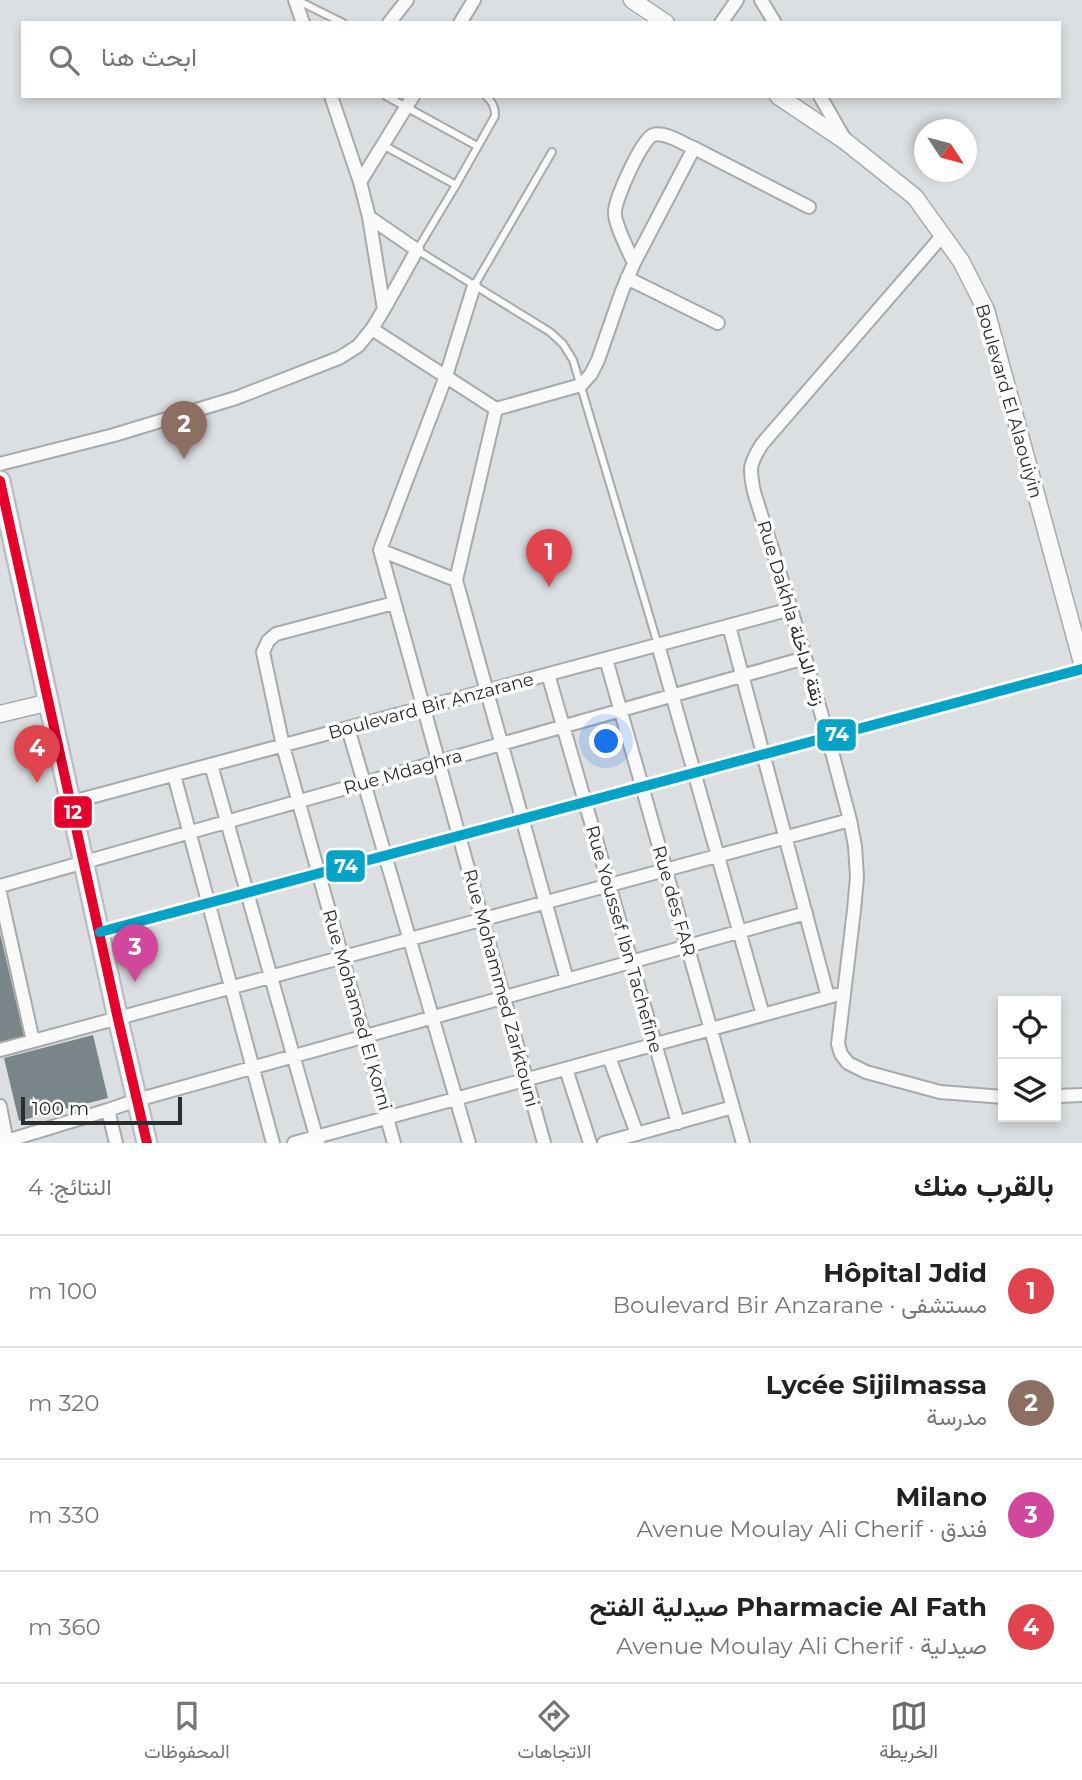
<!DOCTYPE html>
<html lang="ar">
<head>
<meta charset="utf-8">
<style>
	body { margin:0; font-family:Montserrat,Vazirmatn,sans-serif; background:#f6f6f6; color:#222; direction:rtl }
	.controls { position:absolute; right:21px; bottom:21px; display:grid; overflow:hidden; border-radius:0px; box-shadow:0 4px 10px #0003 }
	.controls button { width:63px; height:63px; display:grid; place-items:center; padding:0; border:0; border-bottom:2px solid #e0e0e0; background:#fff; color:#222; font:35px sans-serif }
	.compass { position:absolute; left:914px; top:119px; width:63px; height:63px; border-radius:50%; background:#fff; box-shadow:0 4px 10px #0003; rotate:126deg }
	.scale { position:absolute; left:21px; bottom:18px; width:161px; box-sizing:border-box; padding-left:7px; border:4px solid #2b2d2e; border-top:0; font-size:19px; line-height:24px; white-space:nowrap; color:#2b2d2e; -webkit-text-stroke:5px #fff; paint-order:stroke }
	.you { position:absolute; left:607px; top:742px; width:24px; height:24px; margin:-18px; border:5px solid #fff; border-radius:50%; background:#1a73e8; box-shadow:0 0 0 10px #1a73e833 }
	.badge { display:grid; place-items:center; width:46px; height:46px; border-radius:50%; background:#696b6d; color:#fff; font-size:23px; font-weight:700 }
	.pin { position:absolute; translate:-50% -58px; filter:drop-shadow(0 2px 4px #0008) }
	.pin::after { content:''; position:absolute; top:37px; width:24px; height:21px; background:inherit; clip-path:polygon(0 0,100% 0,50% 100%) }
	.list { margin:0; padding:0; list-style:none }
	h2 { display:flex; justify-content:space-between; align-items:center; height:91px; margin:0; padding:0 28px; font-size:30px }
	h2 small { font-size:23px; font-weight:400; color:#767676 }
	.list li { display:grid; grid-template-columns:46px 1fr auto; gap:21px; align-items:center; box-sizing:border-box; height:112px; padding:0 28px; border-top:2px solid #e0e0e0 }
	.list b { display:block; font-size:26px; white-space:nowrap }
	.list p { margin:0; font-size:23px; white-space:nowrap; color:#767676 }
	.list em { font-size:23px; font-style:normal; color:#767676 }
	.icon { flex:none; width:38px; height:38px; fill:none; stroke:currentColor; stroke-width:2; stroke-linecap:round; stroke-linejoin:round }
	.map { position:relative; flex:none; width:1082px; height:1143px; overflow:hidden; direction:ltr }
	.search { position:absolute; background:#fff; box-shadow:0 4px 10px #0003; left:21px; right:21px; top:21px; height:77px; display:flex; align-items:center; gap:18px; box-sizing:border-box; padding:0 24px; border-radius:0px; color:#767676; font-size:26px }
	.sheet { height:539px; background:#fff }
	nav { display:flex; justify-content:space-around; align-items:center; box-sizing:border-box; height:98px; border-top:2px solid #e0e0e0; background:#fff; font-size:19px; color:#767676 }
	nav a { display:grid; justify-items:center; gap:4px }
	nav .on { color:#696b6d }
	.map>svg:first-child { display:block }
</style>
</head>
<body>
<div class="map">
<svg width="1082" height="1143" viewBox="0 0 1082 1143">
	<rect width="100%" height="100%" fill="#dcdfe1"/>
	<path fill="#7a8589" d="M0,933l24,103 -24,6z
		M93,1035l15,63 -89,23 -15,-63z"/>
	<g fill="none" stroke-linecap="round" stroke-linejoin="round">
		<g stroke="#a7aaab" stroke-width="10">
			<path id="lane" d="M297,0l46,23
				M386,96l91,50
				M486,96c7,7 9,11 9,20l-39,69 -39,65 133,82 13,12 10,16 85,285
				M383,145l73,40
				M474,286l78,-134"/>
		</g>
		<g stroke="#a7aaab" stroke-width="16">
			<path id="street" d="M295,0l8,23
				M761,0l14,23
				M389,23l18,-23
				M460,23l14,-23
				M721,23l16,-23
				M331,96l29,86 9,35 48,33 -33,59
				M820,96l24,42
				M360,182l53,-86
				M943,235l-181,209c-13,21 -13,24 -8,48l37,117 37,128 22,83 5,26 2,31 -3,33 -16,134 3,10 7,9 18,9 74,20 63,5
				M634,263c-5,-11 -20,-40 -19,-51 0,-13 27,-73 38,-77 12,-4 30,9 41,13
				M627,278l91,45
				M372,329l124,80 -40,171 111,400
				M496,409l85,-24 10,-11 7,-14 24,-69 12,-28 60,-115 115,59
				M0,464l114,-29 122,-37 103,-40 19,-12 14,-17 12,-20 -15,-92
				M380,550l164,593
				M380,550l66,-174 28,-90
				M380,550l76,30
				M729,626l99,371
				M658,645l105,370
				M606,659l137,484
				M548,674l130,449
				M348,728l121,415
				M211,765l107,378
				M174,775l99,368
				M72,802l719,-193
				M0,886l805,-228
				M0,893l33,148
				M100,932l982,-263
				M0,1050l850,-230
				M609,1057l28,77
				M566,1069l24,74
				M1056,1096l26,-1
				M0,1106l7,37
				M108,1110l29,-10 669,-187
				M0,1143l108,-33 8,33
				M294,1143l549,-150
				M394,1143l-111,-397 -20,-94 5,-11 8,-7 118,-31
				M604,1143l129,-36"/>
		</g>
		<g stroke="#a7aaab" stroke-width="19">
			<path id="secondary" d="M632,0l34,23
				M778,96l67,45 70,56 46,64 25,49 96,353
				M0,714l50,-12"/>
		</g>
		<g stroke="#b8babb" stroke-width="23">
			<path id="primary" d="M0,481l118,538 29,124"/>
		</g>
		<use href="#lane" stroke="#fafafa" stroke-width="6"/>
		<use href="#street" stroke="#fafafa" stroke-width="12"/>
		<use href="#secondary" stroke="#fafafa" stroke-width="16"/>
		<use href="#primary" stroke="#e9eff2" stroke-width="19"/>
		<g stroke="#fff" stroke-width="16">
			<path id="bus-1" d="M0,481l118,538 29,124"/>
		</g>
		<g stroke="#fff" stroke-width="16">
			<path id="bus-2" d="M100,932l982,-263"/>
		</g>
		<use href="#bus-1" stroke="#e4002b" stroke-width="10"/>
		<use href="#bus-2" stroke="#02a3c6" stroke-width="10"/>
	</g>
	<g text-anchor="middle" stroke-width="7" stroke-linejoin="round" paint-order="stroke">
		<g font-size="18" fill="#2b2d2e" stroke="#fff">
			<text transform="translate(1009 401) rotate(74)" y="6">Boulevard El Alaouiyin</text>
			<text transform="translate(791 613) rotate(73)" y="6">Rue Dakhla زنقة الداخلة</text>
			<text transform="translate(431 706) rotate(-15)" y="6">Boulevard Bir Anzarane</text>
			<text transform="translate(403 772) rotate(-16)" y="6">Rue Mdaghra</text>
			<text transform="translate(674 901) rotate(74)" y="6">Rue des FAR</text>
			<text transform="translate(624 939) rotate(74)" y="6">Rue Youssef Ibn Tachefine</text>
			<text transform="translate(501 988) rotate(75)" y="6">Rue Mohammed Zarktouni</text>
			<text transform="translate(357 1010) rotate(74)" y="6">Rue Mohamed El Korni</text>
		</g>
	</g>
	<g stroke="#fff" stroke-width="2.5">
		<rect x="816" y="718" width="41" height="34" rx="7" fill="#02a3c6"/>
		<rect x="53" y="795" width="40" height="34" rx="7" fill="#e4002b"/>
		<rect x="325" y="849" width="41" height="34" rx="7" fill="#02a3c6"/>
	</g>
	<g font-size="19" text-anchor="middle" font-weight="bold" fill="#fff">
		<text x="837" y="741">74</text>
		<text x="73" y="819">12</text>
		<text x="346" y="873">74</text>
	</g>
</svg>
<div class="controls">
<button><svg class="icon" aria-label="locate" viewBox="0 0 24 24"><circle cx="12" cy="12" r="6"/><path d="M12 2v4M12 18v4M2 12h4M18 12h4"/></svg></button>
<button><svg class="icon" aria-label="layers" viewBox="0 0 24 24"><path d="M12 4l9 5-9 5-9-5zM3 14l9 5 9-5"/></svg></button>
</div>
<svg class="compass" viewBox="-18 -18 36 36"><path d="M0-13l5 13h-10z" fill="#e53935"/><path d="M0 13l5-13h-10z" fill="#767676"/></svg>
<div class="scale">100 m</div>
<div class="you"></div>
<div class="pin badge" style="left:549px;top:587px;background:#e0444e">1</div>
<div class="pin badge" style="left:184px;top:459px;background:#8d6e63">2</div>
<div class="pin badge" style="left:135px;top:982px;background:#d1479c">3</div>
<div class="pin badge" style="left:37px;top:783px;background:#e0444e">4</div>
<div class="search"><svg class="icon" aria-label="search" viewBox="0 0 24 24"><circle cx="10" cy="10" r="6"/><path d="M15 15l6 6"/></svg>ابحث هنا</div>
</div>
<section class="sheet">
<h2>بالقرب منك<small>النتائج: 4</small></h2>
<ul class="list">
<li><span class="badge" style="background:#e0444e">1</span><div><b>Hôpital Jdid</b><p>مستشفى · Boulevard Bir Anzarane</p></div><em>100 m</em></li>
<li><span class="badge" style="background:#8d6e63">2</span><div><b>Lycée Sijilmassa</b><p>مدرسة</p></div><em>320 m</em></li>
<li><span class="badge" style="background:#d1479c">3</span><div><b>Milano</b><p>فندق · Avenue Moulay Ali Cherif</p></div><em>330 m</em></li>
<li><span class="badge" style="background:#e0444e">4</span><div><b>Pharmacie Al Fath صيدلية الفتح</b><p>صيدلية · Avenue Moulay Ali Cherif</p></div><em>360 m</em></li>
</ul>
</section>
<nav>
<a class="on"><svg class="icon" aria-label="map" viewBox="0 0 24 24"><path d="M3 6l6-2 6 2 6-2v14l-6 2-6-2-6 2zM9 4v14M15 6v14"/></svg>الخريطة</a>
<a><svg class="icon" aria-label="directions" viewBox="0 0 24 24"><path d="M12 3l9 9-9 9-9-9zM9 14v-3h6M13 9l2 2-2 2"/></svg>الاتجاهات</a>
<a><svg class="icon" aria-label="saved" viewBox="0 0 24 24"><path d="M7 4h10v16l-5-4-5 4z"/></svg>المحفوظات</a>
</nav>
</body>
</html>
